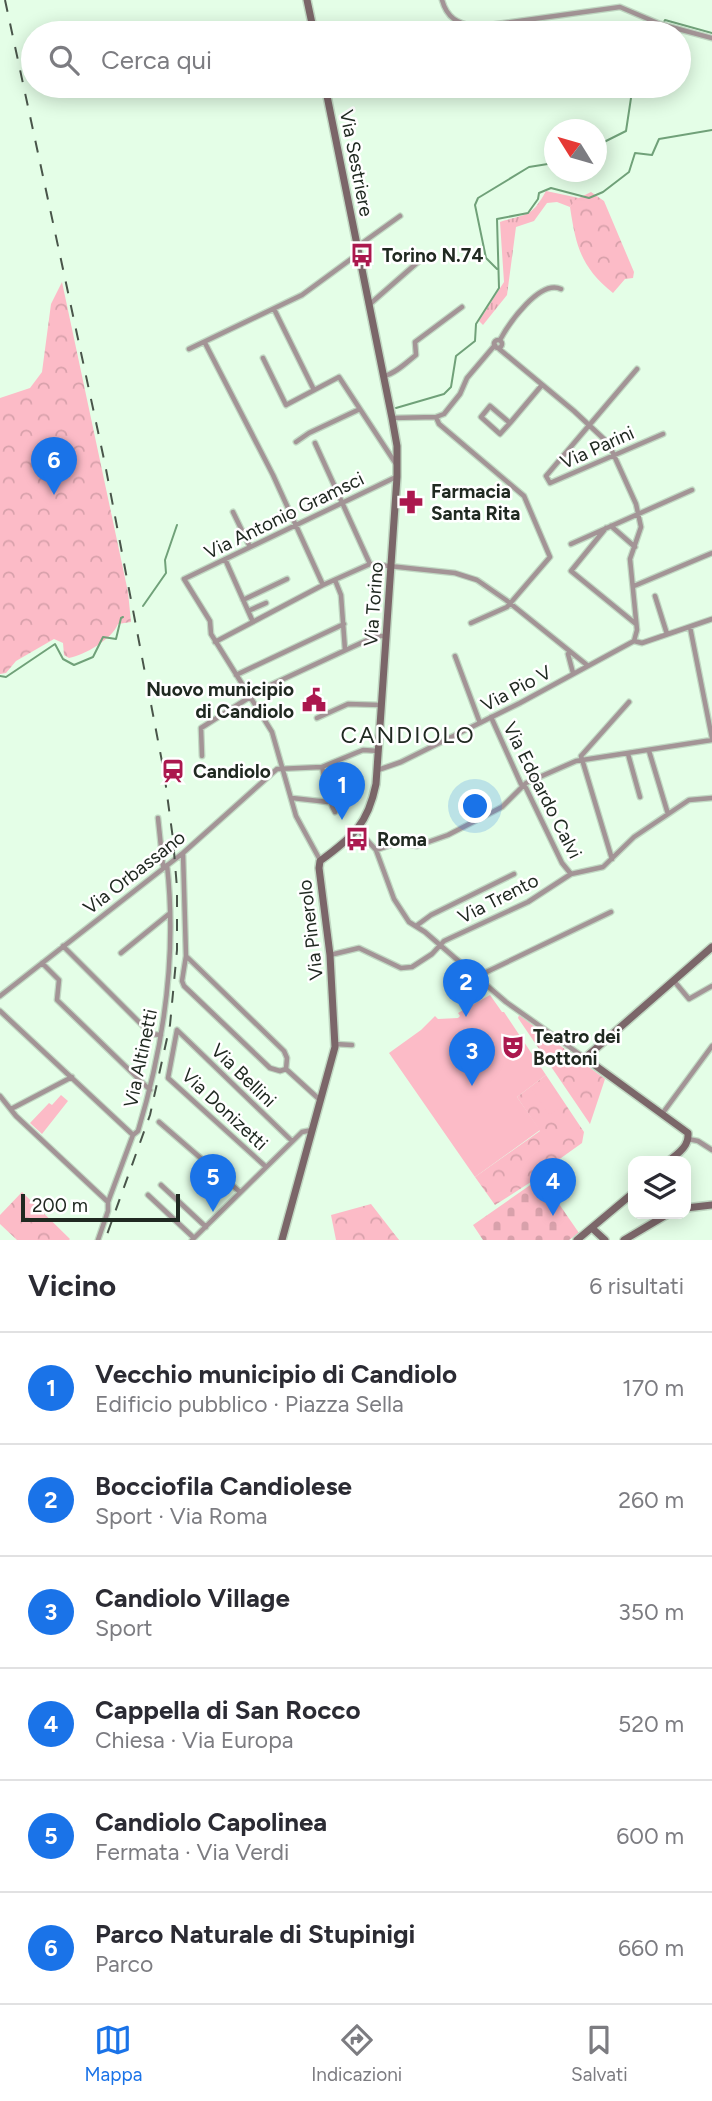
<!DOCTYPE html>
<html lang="it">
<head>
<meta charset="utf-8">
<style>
	body { margin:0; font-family:Figtree,sans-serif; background:#f2f2f3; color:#2b2b33 }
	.controls { position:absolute; right:21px; bottom:21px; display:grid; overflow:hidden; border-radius:14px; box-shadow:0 4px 18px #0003 }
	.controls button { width:63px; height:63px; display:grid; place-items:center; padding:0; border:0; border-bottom:2px solid #e1e1e2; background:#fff; color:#2b2b33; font:35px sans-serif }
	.compass { position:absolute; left:544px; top:119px; width:63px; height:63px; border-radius:50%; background:#fff; box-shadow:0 4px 18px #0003; rotate:307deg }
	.scale { position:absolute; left:21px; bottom:18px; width:159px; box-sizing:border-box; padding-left:7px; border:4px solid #202921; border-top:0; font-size:19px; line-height:24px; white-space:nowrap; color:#202921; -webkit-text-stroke:5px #fff; paint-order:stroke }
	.you { position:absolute; left:476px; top:807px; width:24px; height:24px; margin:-18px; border:5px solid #fff; border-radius:50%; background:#1a73e8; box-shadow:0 0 0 10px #1a73e833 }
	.badge { display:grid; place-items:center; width:46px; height:46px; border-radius:50%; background:#1a73e8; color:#fff; font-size:23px; font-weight:700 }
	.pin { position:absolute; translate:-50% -58px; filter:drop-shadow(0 2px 4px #0008) }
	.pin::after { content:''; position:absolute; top:37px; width:24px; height:21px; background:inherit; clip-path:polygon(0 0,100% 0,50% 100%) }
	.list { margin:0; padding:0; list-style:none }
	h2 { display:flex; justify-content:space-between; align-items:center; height:91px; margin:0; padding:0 28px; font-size:30px }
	h2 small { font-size:23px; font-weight:400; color:#7c7c81 }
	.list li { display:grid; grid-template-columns:46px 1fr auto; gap:21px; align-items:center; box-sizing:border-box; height:112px; padding:0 28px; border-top:2px solid #e1e1e2 }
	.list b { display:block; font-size:26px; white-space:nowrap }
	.list p { margin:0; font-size:23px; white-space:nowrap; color:#7c7c81 }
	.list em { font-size:23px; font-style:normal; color:#7c7c81 }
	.icon { flex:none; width:38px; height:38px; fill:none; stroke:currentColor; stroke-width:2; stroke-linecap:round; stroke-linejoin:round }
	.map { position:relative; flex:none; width:712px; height:1240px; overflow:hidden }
	.search { position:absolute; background:#fff; box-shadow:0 4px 18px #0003; left:21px; right:21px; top:21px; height:77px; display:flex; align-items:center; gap:18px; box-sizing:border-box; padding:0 24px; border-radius:38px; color:#7c7c81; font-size:26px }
	.sheet { height:763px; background:#fff }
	nav { display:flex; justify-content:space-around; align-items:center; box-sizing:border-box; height:98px; border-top:2px solid #e1e1e2; background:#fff; font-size:19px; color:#7c7c81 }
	nav a { display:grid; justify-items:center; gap:4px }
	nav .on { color:#1a73e8 }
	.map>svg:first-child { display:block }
</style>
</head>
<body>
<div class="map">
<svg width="712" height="1240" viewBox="0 0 712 1240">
	<defs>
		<pattern id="grass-tufts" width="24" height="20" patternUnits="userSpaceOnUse" patternTransform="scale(1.75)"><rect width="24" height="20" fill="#fcbbc7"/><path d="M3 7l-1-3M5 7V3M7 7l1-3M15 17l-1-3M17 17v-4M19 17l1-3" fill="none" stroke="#d8a1ab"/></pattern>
		<pattern id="forest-crowns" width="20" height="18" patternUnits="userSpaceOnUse" patternTransform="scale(1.75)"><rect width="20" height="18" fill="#fcbbc7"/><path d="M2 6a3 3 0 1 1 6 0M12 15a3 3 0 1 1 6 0" fill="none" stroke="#d8a1ab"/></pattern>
		<pattern id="cemetery-stones" width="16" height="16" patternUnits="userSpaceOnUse" patternTransform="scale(1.75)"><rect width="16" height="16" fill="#fcbbc7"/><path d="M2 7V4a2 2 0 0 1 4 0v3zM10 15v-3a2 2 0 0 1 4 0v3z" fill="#d8a1ab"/></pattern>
	</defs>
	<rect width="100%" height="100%" fill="#e4fee7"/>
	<path fill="url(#grass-tufts)" d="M546,191l33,7 -9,9 -13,-5 -10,1 -13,18 -18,6 -9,68 -24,30 -4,-4 25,-39 -4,-60c28,-9 31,-4 46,-31z"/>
	<path fill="url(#forest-crowns)" d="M591,192l13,9 30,71 -1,6 -8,1 -12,14c-32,-26 -37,-46 -43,-86l5,-7z
		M62,282l66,310 3,30 -13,2c-6,15 -33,31 -49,34l-5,-3 -1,-12 -9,-4 -38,22 -10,12 -6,1v-276l30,-10 12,-16 9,-68z
		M519,1015l86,64 -15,45 -72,-106z
		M546,1075l38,57 -2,11 -49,35 1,2 -39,25 -20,-28 65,-46 -23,-34z
		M22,1192l48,47 -1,1h-52l-17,-16v-9z
		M371,1204l28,36h-63l-5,-25z"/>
	<path fill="url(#cemetery-stones)" d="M539,1175l40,58 -10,7h-86l-10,-15 63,-44 -1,-3z"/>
	<path fill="#fcbbc7" d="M490,995l12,17h2l42,63 -29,22 23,33 -65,47 -86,-124 32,-23 14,-14 3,3 20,-1 2,-2 -2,-3z
		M547,1079l17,26 -15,10 -17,-26z
		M61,1095l7,6 -26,33 -12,-11 19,-20 3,2z"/>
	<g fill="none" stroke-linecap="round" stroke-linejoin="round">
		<path stroke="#70a179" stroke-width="2" d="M664,22l1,-2 47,13
			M596,146l30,-15 5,-33 8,-12
			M497,269l-11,-11 -11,-53 3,-7 51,-31 25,-4
			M396,408l48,-14 7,-7 5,-31 19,-15 1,-17 23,-36 -2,-69 31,-6 10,-14 1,-6 12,-5 38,10 14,-6 26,-20 6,-19 17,2 7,-16 53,-9
			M143,606l23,-33 -1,-13 12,-35
			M0,676l6,1 49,-33 8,15 11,6 19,-8 10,-20 13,2 5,-21 2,-1"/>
		<g stroke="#c1d8c3" stroke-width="7">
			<path id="street" d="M442,0c5,18 15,23 33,27l145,-20 40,17 52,14
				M358,246l42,-30
				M370,304l48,-42
				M274,309l40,81
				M500,340c9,-17 40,-61 61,-51
				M494 344a4 4 0 1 1 8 0a4 4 0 1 1-8 0Z
				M205,343l68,132 50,110
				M498,348l76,63 31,29 7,11 24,53 5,23 -11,32 7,71 -3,11
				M189,349l113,-54 56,-41
				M263,358l23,47 53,-28 57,87
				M637,369l-91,107 4,7 113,-49
				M384,376c11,-2 23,-14 32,-21l-1,-13 47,-35
				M490,406l20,17 -10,11 -19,-17z
				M436,417l3,7 85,72 26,61 -43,50 -36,16
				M392,418l44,-1 8,-3 16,-20 7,-16 28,-33
				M510,423l32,-38
				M296,442l13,-9 51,-24
				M315,443l55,121
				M233,512l17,35
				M611,526l24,21
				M606,528l-35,43 65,53
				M571,544l121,-54
				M225,559l28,63
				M335,580l6,15 4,55
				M634,586l78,-33
				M655,596l12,38
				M243,600l44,-21
				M248,611l18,-8
				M690,627l22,111
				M215,642l108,-57 47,-21 85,9 22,7 29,20 81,65
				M568,654l5,19
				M455,656l25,67
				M236,675l108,-51
				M249,695l127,-59h9
				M491,717l30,67 5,4 36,75 9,11
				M317,718l31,-14 33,1
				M649,751l19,63
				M628,754l12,43
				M202,756l-1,-28 49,-31
				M322,767c4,15 5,32 13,45
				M378,770l23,-8 119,-59 114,-62 8,2 70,-24
				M292,798l36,4
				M158,818l5,48
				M358,830l18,20 18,49 15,23 16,10 81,70 79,56
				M376,850l21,-7 20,3 31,-11 54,-28 24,-24 50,-22 136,-21
				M183,853l3,103 98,95 3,7 -1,11
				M612,859l-31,-103 48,-54
				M320,860l-24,-44 -24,-84 -61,-98 -1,-13 -26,-42 212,-102
				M416,926l15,-11 83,-41
				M63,946l88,88 10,1
				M121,953l48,-39
				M330,955l29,-7 42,20 11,-1 20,-13 12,-13 84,-39 43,-28 32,-7 31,-30 55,-37 23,-2
				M186,956l-4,25 2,5 86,82 10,3 6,-2
				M42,963l17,17 -2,20 93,90
				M476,977l135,-65
				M674,981l15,18 23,-13
				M0,996l183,-143 94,-84 45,-2 41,-17 16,1
				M0,1011l133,124
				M177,1030l-9,48 97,88
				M177,1030l115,111
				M335,1044l17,1
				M286,1069l34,31
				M0,1096l16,20 92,86
				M11,1109l61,-32
				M662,1114l50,-68
				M159,1122l81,70
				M688,1139l10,2 14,9
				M161,1185l45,42
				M148,1195l46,43
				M98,1240l10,-29v-9l25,-67 5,-4c26,-86 39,-176 29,-266
				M192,1240l110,-108 10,-2"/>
		</g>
		<g stroke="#c1d8c3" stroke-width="10">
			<path id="secondary" d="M307,0l7,33
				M669,1161c9,-8 20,-14 19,-28l-103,-75 127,-111
				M686,1208l26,-3
				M593,1229l12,11
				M282,1240l53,-193 -5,-92 -11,-87 1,-7c33,-24 48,-37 56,-77l21,-307v-31l-5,-28 -67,-332
				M577,1240l56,-47
				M624,1240l44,-26"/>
		</g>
		<use href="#street" stroke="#a39496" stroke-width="4.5"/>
		<use href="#secondary" stroke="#7b6669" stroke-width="7"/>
		<path stroke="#49554a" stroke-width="2" stroke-dasharray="12 12" stroke-linecap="butt" d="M5,0l100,464 59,308 9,67 4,49v62l-7,75 -20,90 -45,125"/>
	</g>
	<defs>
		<g id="bus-bare" transform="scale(1.89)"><path d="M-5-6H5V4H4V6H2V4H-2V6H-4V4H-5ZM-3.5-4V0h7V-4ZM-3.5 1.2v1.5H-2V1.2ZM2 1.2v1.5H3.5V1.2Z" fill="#ab184e" stroke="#fff" stroke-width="2.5" paint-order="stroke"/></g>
		<g id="pharmacy-bare" transform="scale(1.89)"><path d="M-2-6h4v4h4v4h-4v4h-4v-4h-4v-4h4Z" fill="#ab184e" stroke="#fff" stroke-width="2.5" paint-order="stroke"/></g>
		<g id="civic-bare" transform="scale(1.89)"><path d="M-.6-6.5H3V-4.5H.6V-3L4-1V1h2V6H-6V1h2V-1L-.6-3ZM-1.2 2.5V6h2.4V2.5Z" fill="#ab184e" stroke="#fff" stroke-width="2.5" paint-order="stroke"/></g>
		<g id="station-bare" transform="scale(1.89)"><path d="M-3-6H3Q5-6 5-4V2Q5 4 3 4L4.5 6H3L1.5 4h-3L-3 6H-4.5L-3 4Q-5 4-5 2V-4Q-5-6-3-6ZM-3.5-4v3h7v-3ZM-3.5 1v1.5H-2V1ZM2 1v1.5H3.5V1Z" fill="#ab184e" stroke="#fff" stroke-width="2.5" paint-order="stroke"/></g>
		<g id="theatre-bare" transform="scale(1.89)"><path d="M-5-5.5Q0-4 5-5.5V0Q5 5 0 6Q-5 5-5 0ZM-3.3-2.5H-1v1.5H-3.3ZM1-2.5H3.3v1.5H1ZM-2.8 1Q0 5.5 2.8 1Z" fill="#ab184e" stroke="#fff" stroke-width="2.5" paint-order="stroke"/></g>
	</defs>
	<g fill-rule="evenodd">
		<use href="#bus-bare" x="362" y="255"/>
		<use href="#pharmacy-bare" x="411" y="502"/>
		<use href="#civic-bare" x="314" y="700"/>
		<use href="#station-bare" x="173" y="771"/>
		<use href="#bus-bare" x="357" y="839"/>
		<use href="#theatre-bare" x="513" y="1047"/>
	</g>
	<g text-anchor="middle" stroke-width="5" stroke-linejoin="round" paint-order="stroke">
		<g font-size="19" fill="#202921" stroke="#fff">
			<text transform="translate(357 163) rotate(79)" y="7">Via Sestriere</text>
			<text transform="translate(597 447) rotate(-24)" y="7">Via Parini</text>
			<text transform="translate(284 515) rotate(-26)" y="7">Via Antonio Gramsci</text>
			<text transform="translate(373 604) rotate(-86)" y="7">Via Torino</text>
			<text transform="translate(516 688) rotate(-28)" y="7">Via Pio V</text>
			<text transform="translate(543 790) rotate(63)" y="7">Via Edoardo Calvi</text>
			<text transform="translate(134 872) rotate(-38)" y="7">Via Orbassano</text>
			<text transform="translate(498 898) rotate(-27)" y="7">Via Trento</text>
			<text transform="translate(310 930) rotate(-97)" y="7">Via Pinerolo</text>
			<text transform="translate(140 1058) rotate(-78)" y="7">Via Altinetti</text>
			<text transform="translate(244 1075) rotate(44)" y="7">Via Bellini</text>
			<text transform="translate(225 1109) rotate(43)" y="7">Via Donizetti</text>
		</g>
		<g font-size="19" font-weight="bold" fill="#202921" stroke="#fff" text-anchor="start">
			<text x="382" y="262">Torino N.74</text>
			<text x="431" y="498">Farmacia<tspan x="431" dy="22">Santa Rita</tspan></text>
			<text x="294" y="696" text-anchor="end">Nuovo municipio<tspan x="294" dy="22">di Candiolo</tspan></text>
			<text x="193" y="778">Candiolo</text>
			<text x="377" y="846">Roma</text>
			<text x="533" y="1043">Teatro dei<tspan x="533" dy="22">Bottoni</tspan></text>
		</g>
		<g font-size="23" letter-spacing="2" fill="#202921" stroke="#fff">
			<text x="408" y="743">CANDIOLO</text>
		</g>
	</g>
</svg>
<div class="controls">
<button><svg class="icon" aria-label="layers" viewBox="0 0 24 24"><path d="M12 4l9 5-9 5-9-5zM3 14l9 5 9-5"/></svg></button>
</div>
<svg class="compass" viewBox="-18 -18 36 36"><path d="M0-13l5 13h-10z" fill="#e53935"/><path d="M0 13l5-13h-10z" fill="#7c7c81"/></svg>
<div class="scale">200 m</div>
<div class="you"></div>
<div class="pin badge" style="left:342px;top:820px">1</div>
<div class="pin badge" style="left:466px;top:1017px">2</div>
<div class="pin badge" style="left:472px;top:1086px">3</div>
<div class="pin badge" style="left:553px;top:1216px">4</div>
<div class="pin badge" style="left:213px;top:1212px">5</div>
<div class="pin badge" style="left:54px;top:495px">6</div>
<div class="search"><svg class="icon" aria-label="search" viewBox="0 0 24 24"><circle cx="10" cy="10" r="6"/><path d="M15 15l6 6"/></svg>Cerca qui</div>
</div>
<section class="sheet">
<h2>Vicino<small>6 risultati</small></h2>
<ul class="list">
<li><span class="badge">1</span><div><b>Vecchio municipio di Candiolo</b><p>Edificio pubblico · Piazza Sella</p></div><em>170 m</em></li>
<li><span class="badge">2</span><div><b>Bocciofila Candiolese</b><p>Sport · Via Roma</p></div><em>260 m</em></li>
<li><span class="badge">3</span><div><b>Candiolo Village</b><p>Sport</p></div><em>350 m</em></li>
<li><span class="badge">4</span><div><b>Cappella di San Rocco</b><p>Chiesa · Via Europa</p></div><em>520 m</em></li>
<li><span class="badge">5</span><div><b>Candiolo Capolinea</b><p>Fermata · Via Verdi</p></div><em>600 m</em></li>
<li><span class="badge">6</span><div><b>Parco Naturale di Stupinigi</b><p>Parco</p></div><em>660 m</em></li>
</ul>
</section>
<nav>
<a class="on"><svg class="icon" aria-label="map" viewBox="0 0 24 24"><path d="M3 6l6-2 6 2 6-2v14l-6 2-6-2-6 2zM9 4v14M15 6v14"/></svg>Mappa</a>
<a><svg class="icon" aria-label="directions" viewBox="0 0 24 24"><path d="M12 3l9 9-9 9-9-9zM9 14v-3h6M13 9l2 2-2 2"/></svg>Indicazioni</a>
<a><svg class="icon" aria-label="saved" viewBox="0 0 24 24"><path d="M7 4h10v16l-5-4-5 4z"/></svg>Salvati</a>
</nav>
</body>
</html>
